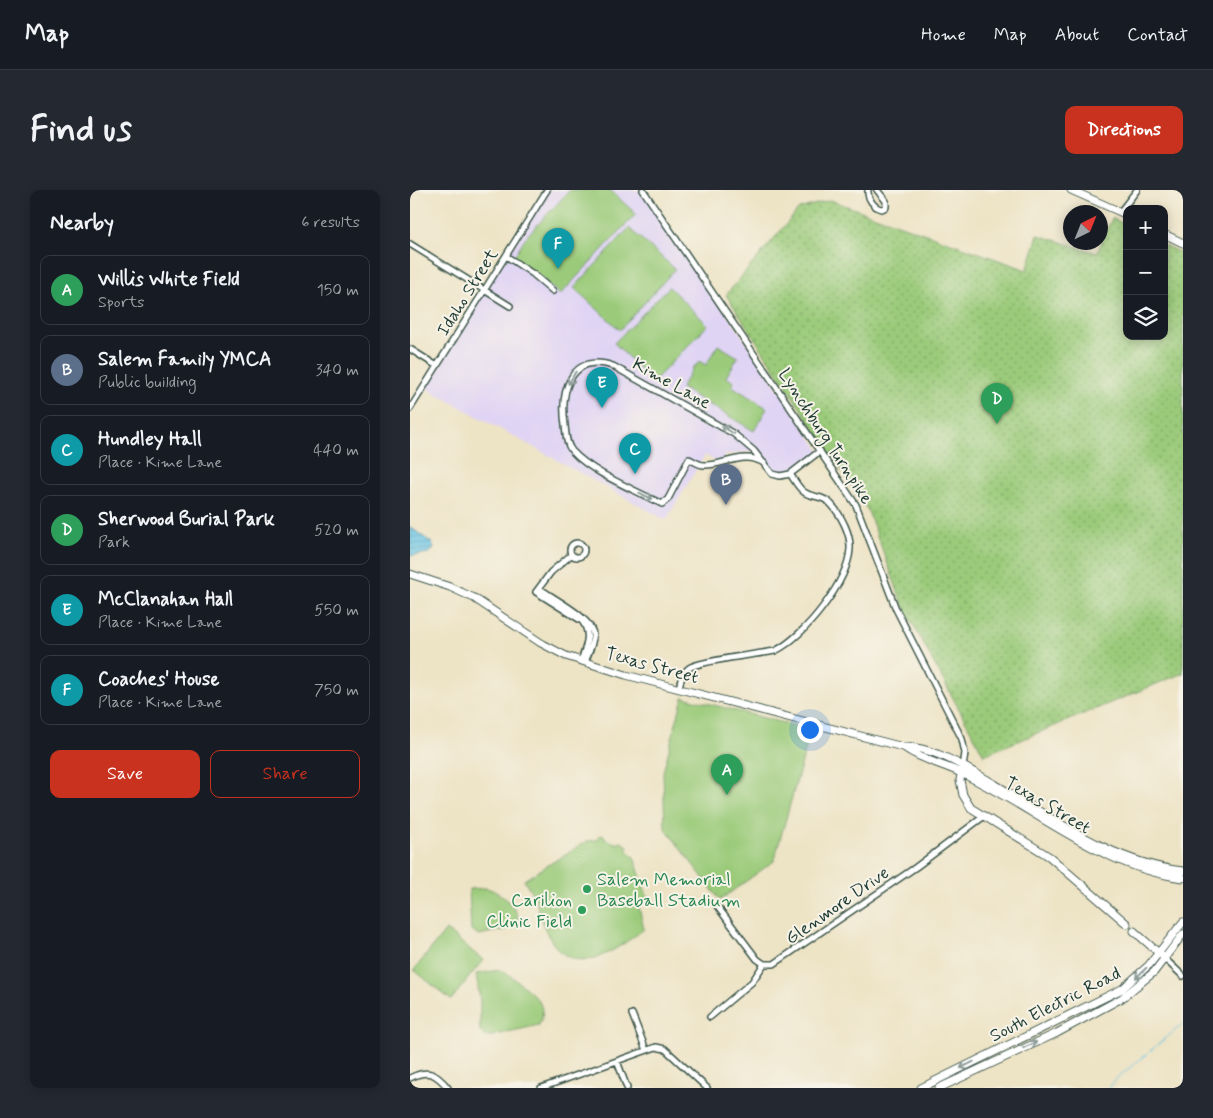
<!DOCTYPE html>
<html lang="en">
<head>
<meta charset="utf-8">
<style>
	body { margin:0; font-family:Mynerve,sans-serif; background:#242831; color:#f1f3f6 }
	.controls { position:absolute; right:15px; top:15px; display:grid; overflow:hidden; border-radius:10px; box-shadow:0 2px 12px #0003 }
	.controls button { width:45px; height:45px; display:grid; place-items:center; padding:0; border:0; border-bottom:1px solid #363941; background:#171b24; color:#f1f3f6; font:25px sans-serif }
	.compass { position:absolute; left:653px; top:15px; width:45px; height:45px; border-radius:50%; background:#171b24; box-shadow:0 2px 12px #0003; rotate:43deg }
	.you { position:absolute; left:399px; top:539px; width:18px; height:18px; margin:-12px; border:4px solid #fff; border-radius:50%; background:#1a73e8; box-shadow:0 0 0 8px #1a73e833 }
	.badge { display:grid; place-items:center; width:32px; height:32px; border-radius:50%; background:#c8321e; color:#fff; font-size:16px; font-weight:700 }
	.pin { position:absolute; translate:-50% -41px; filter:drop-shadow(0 1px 2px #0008) }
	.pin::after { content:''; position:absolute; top:26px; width:18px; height:15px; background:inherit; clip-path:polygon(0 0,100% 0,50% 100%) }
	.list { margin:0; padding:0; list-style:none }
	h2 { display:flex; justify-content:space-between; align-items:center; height:65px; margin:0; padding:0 20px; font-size:21px }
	h2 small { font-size:16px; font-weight:400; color:#9ea1a6 }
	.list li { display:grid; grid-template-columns:32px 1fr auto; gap:15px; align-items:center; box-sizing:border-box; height:70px; margin:0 10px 10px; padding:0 10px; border:1px solid #363941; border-radius:10px }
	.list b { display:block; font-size:19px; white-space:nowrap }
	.list p { margin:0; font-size:16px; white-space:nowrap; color:#9ea1a6 }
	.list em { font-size:16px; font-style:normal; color:#9ea1a6 }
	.actions { display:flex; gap:10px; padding:15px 20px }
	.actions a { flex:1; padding:11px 0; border:1px solid #c8321e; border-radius:10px; text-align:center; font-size:18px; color:#c8321e }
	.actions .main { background:#c8321e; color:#fff }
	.icon { flex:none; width:28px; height:28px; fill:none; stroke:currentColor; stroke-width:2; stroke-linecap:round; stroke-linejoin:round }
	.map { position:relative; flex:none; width:773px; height:898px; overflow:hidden; border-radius:10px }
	header { display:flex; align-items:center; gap:30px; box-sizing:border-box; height:70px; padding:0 25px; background:#171b24; border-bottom:1px solid #363941 }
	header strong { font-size:24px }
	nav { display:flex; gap:28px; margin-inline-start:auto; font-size:18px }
	.intro { display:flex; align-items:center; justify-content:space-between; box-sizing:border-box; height:120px; padding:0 30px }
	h1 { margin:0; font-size:35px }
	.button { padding:12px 22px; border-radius:10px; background:#c8321e; color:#fff; font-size:18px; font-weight:700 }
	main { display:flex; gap:30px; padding:0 30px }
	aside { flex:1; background:#171b24; border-radius:10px; box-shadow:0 2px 12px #0003 }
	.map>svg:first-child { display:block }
</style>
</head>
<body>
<header>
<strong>Map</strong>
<nav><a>Home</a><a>Map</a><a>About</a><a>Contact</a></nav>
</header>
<div class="intro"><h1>Find us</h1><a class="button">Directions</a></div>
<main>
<aside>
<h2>Nearby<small>6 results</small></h2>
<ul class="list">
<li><span class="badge" style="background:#2e9e5b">A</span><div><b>Willis White Field</b><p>Sports</p></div><em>150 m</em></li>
<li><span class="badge" style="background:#5c6f8a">B</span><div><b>Salem Family YMCA</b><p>Public building</p></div><em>340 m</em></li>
<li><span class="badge" style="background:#0f9aa8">C</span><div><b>Hundley Hall</b><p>Place · Kime Lane</p></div><em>440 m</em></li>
<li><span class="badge" style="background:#2e9e5b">D</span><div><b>Sherwood Burial Park</b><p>Park</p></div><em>520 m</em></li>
<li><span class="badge" style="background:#0f9aa8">E</span><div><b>McClanahan Hall</b><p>Place · Kime Lane</p></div><em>550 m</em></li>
<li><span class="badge" style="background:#0f9aa8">F</span><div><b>Coaches' House</b><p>Place · Kime Lane</p></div><em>750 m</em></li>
</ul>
<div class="actions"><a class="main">Save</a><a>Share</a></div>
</aside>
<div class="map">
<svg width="773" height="898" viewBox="0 0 773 898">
	<defs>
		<pattern id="park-dots" width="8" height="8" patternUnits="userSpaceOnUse" patternTransform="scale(1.25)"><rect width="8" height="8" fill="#9bcb7a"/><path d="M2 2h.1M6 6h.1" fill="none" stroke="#7ea665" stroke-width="1.8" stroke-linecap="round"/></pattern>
		<pattern id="water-rules" width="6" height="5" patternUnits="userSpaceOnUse" patternTransform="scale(1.25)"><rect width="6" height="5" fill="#66c4e4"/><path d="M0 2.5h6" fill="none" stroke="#53a0ba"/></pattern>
	</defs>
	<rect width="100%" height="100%" fill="#f7f3e8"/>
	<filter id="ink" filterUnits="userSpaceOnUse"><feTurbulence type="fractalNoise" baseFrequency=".02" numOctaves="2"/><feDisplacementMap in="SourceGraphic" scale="10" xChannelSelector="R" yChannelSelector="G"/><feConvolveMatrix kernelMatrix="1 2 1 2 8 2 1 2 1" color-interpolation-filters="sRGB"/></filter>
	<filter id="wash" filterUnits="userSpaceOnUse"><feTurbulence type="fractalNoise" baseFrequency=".0096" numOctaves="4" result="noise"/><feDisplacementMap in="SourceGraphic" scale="20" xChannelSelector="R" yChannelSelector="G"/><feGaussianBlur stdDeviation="1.12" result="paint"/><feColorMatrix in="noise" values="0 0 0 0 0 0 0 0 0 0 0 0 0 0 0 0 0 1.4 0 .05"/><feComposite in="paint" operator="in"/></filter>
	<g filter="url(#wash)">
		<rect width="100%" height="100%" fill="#ede3c5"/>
		<path fill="#e0d4f4" d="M139,0h94l177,261 -27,21 -17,3 -22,-24 -28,4 -6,9 -15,-9 -39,65 -242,-133z"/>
		<path fill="url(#park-dots)" stroke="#5d8457" d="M420,10l197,70 11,-35 59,18 15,-35 15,8v110h37v-91l19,9v419l-199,82 -80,-147 -36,-97 -142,-216 73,-86z"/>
		<path fill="#9bcb7a" stroke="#5d8457" d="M160,0h40l26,24 -76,81 -22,-20 -25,-17 12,-20z
			M219,38l46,41 -55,61 -46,-42z
			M259,97l39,38 -55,57 -39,-39z
			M308,155l20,12 -12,20 8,5 -2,4 35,22 -13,23 -73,-43 13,-22h2l3,-5 7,4z
			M273,507l128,33 -37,131 -54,39 -55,-72 -2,-56z
			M194,645l1,4 13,5 2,-3 9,6 -3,2 8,8 14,42 -10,4 6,26c-30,23 -73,54 -97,4 -5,-9 -7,-19 -10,-29 -3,-9 -9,-17 -13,-24l63,-39 11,-1v-4z
			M76,698c18,5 32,19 34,38l-41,9 -8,-5 -2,-41z
			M36,740l37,30 -32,40 -37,-30z
			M89,780c10,3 15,9 23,15 13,11 27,21 17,40l-52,12 -7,-6v-31l-4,-26z"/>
		<path fill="url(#water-rules)" stroke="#42808c" d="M0,337l22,16 2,6 -5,4 -19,3z"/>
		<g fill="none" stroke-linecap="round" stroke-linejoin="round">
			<path stroke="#66c4e4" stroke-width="1" d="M699,898l8,-10 66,-54"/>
		</g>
	</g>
	<g filter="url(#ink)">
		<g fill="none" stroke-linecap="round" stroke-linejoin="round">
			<g stroke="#3e564a" stroke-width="8">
				<path id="minor" d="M233,0l213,315 40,104 66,130 3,14 -2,14
					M458,0c-1,8 6,18 14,19l4,-2v-6l-9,-11
					M710,22l17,-22
					M0,54l100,62
					M96,66l27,18 20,17
					M0,159l27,17
					M0,219l137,-219
					M354,273c-21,-13 -39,3 -60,2 -5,0 -10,-4 -15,-6l-21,40 -6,5c-27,-14 -70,-31 -90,-53 -6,-7 -6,-17 -7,-26 -5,-34 6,-73 48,-59l121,68 20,17 18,23 8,2 10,-2 30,-23
					M160 360a7 7 0 1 1 14 0a7 7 0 1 1-14 0Z
					M161,365l-20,17 -15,20 46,29c10,13 4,25 -1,40
					M129,398c14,11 55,30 54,48 0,9 -5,18 -8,26
					M269,499c1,-9 3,-16 10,-21 9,-7 70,-14 86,-17 29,-14 73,-69 75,-102 1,-15 -9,-34 -19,-45 -8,-9 -19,-6 -27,-12 -6,-4 -10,-13 -14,-18
					M307,716l40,53 7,5h10l142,-97 67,-50
					M755,769l18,17
					M222,824l14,36
					M300,827l42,-35 12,-18
					M207,871l10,27
					M0,888c18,-9 26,-5 38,10
					M131,898l115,-41 9,2 42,39"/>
			</g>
			<g stroke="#3e564a" stroke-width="9">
				<path id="major" d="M661,0l56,25
					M754,44l19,9
					M0,384l40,13 24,11 67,45 25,13 60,19 277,72c30,-1 63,21 88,35 60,35 121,81 192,89
					M495,558c16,12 38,16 56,25 75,35 138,94 222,105
					M552,580l-2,10 3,15 8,13 79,49 77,67
					M724,741l27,24
					M511,898l201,-99 27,-24 34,-43
					M529,898l118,-55 65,-35 32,-26 29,-38"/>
			</g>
			<use href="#minor" stroke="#fff" stroke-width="5"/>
			<use href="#major" stroke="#fff" stroke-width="7"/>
		</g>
		<defs><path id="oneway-shaft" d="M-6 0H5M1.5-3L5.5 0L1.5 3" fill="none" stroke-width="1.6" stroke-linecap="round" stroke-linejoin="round" transform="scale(1.25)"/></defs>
		<g stroke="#8f9e9a">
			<use href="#oneway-shaft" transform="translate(162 188) rotate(120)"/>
			<use href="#oneway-shaft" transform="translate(318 240) rotate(-148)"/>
			<use href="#oneway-shaft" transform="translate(236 306) rotate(26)"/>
			<use href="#oneway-shaft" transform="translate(731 783) rotate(136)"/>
			<use href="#oneway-shaft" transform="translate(620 855) rotate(-25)"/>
			<use href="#oneway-shaft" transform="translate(557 875) rotate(154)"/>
		</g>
	</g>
	<g fill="#2e9e5b" stroke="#f7f3e8" stroke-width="2">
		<circle cx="177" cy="699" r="5"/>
		<circle cx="172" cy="720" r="5"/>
	</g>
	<g text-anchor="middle" stroke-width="4" stroke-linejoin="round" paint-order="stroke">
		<g font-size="18" fill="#1f3d34" stroke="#f7f3e8">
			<text transform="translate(57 102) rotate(-58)" y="6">Idaho Street</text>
			<text transform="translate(262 193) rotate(29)" y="6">Kime Lane</text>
			<text transform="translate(416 246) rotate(57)" y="6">Lynchburg Turnpike</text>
			<text transform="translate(242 475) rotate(15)" y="6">Texas Street</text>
			<text transform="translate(638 615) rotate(30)" y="6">Texas Street</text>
			<text transform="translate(427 715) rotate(-35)" y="6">Glenmore Drive</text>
			<text transform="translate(645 814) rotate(-27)" y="6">South Electric Road</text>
		</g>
		<g font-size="18" fill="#27864d" stroke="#f7f3e8" text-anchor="start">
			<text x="187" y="695">Salem Memorial<tspan x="187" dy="21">Baseball Stadium</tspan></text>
			<text x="162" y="716" text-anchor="end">Carilion<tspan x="162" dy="21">Clinic Field</tspan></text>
		</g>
	</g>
</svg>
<div class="controls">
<button>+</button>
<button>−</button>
<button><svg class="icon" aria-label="layers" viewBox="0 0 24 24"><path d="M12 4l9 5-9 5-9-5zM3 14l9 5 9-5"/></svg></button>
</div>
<svg class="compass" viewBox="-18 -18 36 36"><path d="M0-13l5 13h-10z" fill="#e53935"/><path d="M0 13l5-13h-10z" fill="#9ea1a6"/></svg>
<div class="you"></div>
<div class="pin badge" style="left:317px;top:605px;background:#2e9e5b">A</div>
<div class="pin badge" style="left:316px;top:315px;background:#5c6f8a">B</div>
<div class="pin badge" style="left:225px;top:284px;background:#0f9aa8">C</div>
<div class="pin badge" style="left:587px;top:234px;background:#2e9e5b">D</div>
<div class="pin badge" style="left:192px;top:218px;background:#0f9aa8">E</div>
<div class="pin badge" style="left:148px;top:79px;background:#0f9aa8">F</div>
</div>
</main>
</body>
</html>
